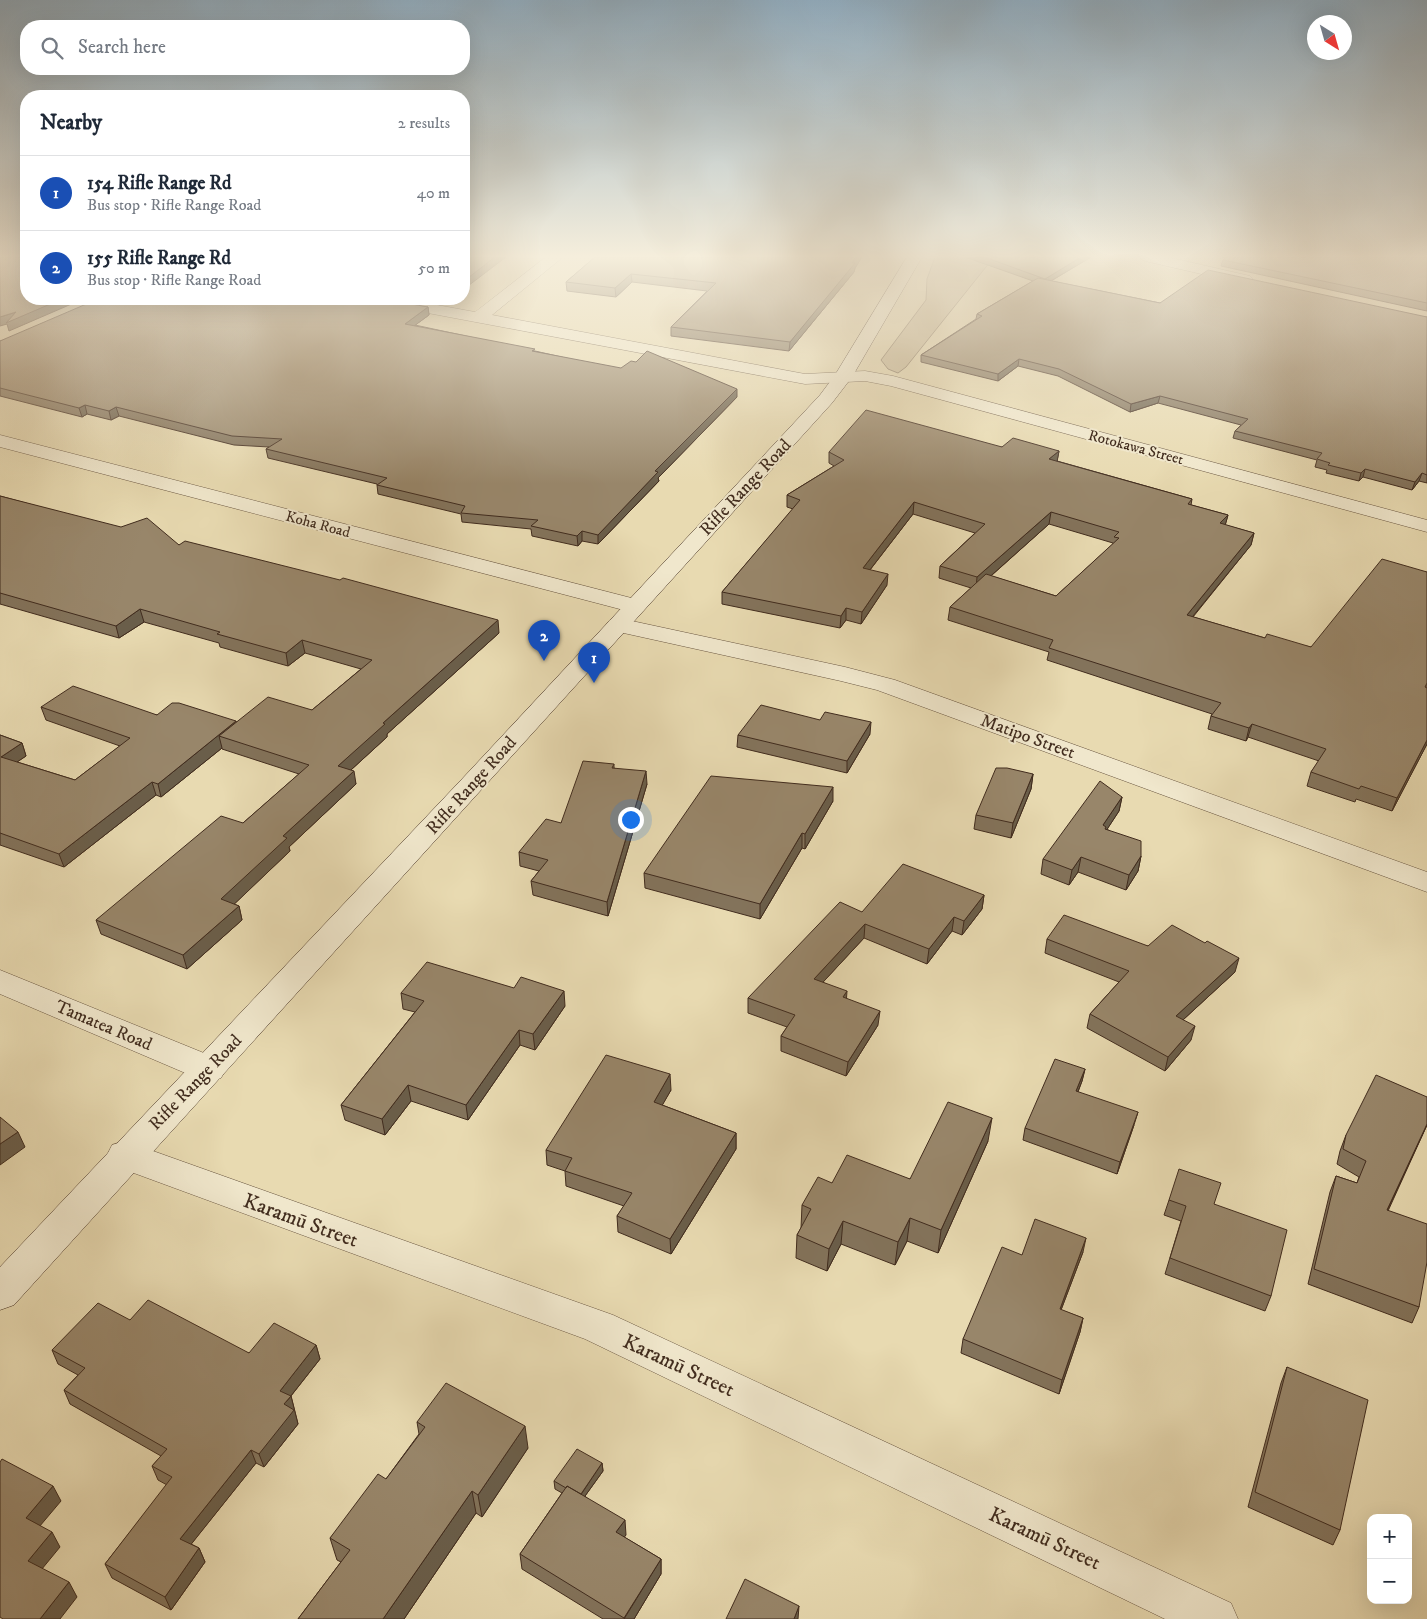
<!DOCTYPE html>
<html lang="en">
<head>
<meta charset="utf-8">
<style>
	body { margin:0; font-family:"IM FELL DW Pica",serif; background:#f6f6f7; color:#1f2937 }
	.controls { position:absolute; right:15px; bottom:15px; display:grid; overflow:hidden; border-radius:10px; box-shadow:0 5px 20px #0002 }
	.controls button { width:45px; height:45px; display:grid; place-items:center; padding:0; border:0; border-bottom:1px solid #e0e1e3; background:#fff; color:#1f2937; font:25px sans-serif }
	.compass { position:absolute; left:1307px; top:15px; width:45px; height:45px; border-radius:50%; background:#fff; box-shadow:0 5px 20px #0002; rotate:143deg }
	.you { position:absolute; left:630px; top:819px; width:18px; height:18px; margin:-12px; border:4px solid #fff; border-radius:50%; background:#1a73e8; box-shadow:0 0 0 8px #1a73e833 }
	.badge { display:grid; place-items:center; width:32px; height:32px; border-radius:50%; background:#8f2418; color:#fff; font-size:16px; font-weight:700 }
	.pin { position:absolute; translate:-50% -41px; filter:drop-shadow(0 1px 2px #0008) }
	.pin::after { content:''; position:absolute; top:26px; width:18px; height:15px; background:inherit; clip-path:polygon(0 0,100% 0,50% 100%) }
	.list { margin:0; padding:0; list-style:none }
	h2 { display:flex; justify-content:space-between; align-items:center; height:65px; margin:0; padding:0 20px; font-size:21px }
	h2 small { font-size:16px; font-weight:400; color:#747a83 }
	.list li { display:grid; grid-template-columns:32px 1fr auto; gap:15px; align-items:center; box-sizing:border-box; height:75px; padding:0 20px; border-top:1px solid #e0e1e3 }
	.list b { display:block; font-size:19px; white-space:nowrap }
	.list p { margin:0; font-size:16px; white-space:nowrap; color:#747a83 }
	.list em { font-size:16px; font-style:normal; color:#747a83 }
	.icon { flex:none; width:28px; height:28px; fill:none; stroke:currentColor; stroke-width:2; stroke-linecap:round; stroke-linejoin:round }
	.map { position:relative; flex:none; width:1427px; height:1619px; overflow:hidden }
	.search { position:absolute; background:#fff; box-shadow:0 5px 20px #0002; left:20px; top:20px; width:450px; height:55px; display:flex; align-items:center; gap:12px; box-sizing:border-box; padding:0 18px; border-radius:20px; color:#747a83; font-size:19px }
	.panel { position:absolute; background:#fff; box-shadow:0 5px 20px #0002; left:20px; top:90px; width:450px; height:215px; border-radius:20px }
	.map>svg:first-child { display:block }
</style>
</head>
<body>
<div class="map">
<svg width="1427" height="1619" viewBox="0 0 1427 1619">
	<rect width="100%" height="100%" fill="#e8dab1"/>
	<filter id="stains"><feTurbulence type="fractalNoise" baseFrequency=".004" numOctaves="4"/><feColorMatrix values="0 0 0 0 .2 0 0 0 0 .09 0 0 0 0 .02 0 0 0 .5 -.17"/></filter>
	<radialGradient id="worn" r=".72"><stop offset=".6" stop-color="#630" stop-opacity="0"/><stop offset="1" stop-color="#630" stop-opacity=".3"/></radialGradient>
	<path fill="#ccbc98" stroke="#86745b" d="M935,257h59l-88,110 -8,6 -10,-4 -7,-9 45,-60 1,-21z"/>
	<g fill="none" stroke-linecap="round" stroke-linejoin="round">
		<g stroke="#6b5843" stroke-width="1">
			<path id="street" d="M546,257h17l-71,58 313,59 60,-3 28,5 534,144v12l-536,-146 -26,-5 -60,3 -425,-80 -6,-2 -2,-3h32l71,13z
				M1138,257h29l83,19 3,3 -3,3 -5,2 -100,-23z
				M0,435l643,166 3,5 -3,5 -8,2 -635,-166z
				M618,618l227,49 50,13 532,192v20l-550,-202 -36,-9 -231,-51 -4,-5 4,-5z
				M0,970l221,90 5,9 -5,9 -12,3 -12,-3 -197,-84z
				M125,1141l488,174 618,288 7,16h-73l-580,-280 -473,-174 -5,-10 5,-10z"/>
		</g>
		<g stroke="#412c1e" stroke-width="1">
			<path id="secondary" d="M907,257h15l-70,120 -20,26 -818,902 -14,5v-43l462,-488 358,-384 15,-20z"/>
		</g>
		<use href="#street" fill="#f0e7cc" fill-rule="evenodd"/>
		<use href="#secondary" fill="#f0e7cc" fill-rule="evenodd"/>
	</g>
	<path fill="#83735b" stroke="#412c1e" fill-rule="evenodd" d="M595,257h267l-7,11 -1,4 -65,79 -118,-15v-9l36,-36 -75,-9 -16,15 -49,-6 -1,-9z
		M965,257h126l-40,24 109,22 267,14v166l-8,-2 -7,9 -49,-13 -4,4 -33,-8 1,-3 -12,-3 2,-7 -84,-22 2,-7 6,-6 -83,-22 -28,9 -72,-36 -40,-10 -20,15 -77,-19v-7l55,-36 1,-5 56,-33z
		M1222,257h205v54l-206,-45 2,-6 2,-2z
		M413,299h38l-7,5z
		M179,300l249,7 1,8 -14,10 120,26 202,46 -79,81 1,3 -61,63 -16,-3 -4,5 -46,-10 -1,-7 -69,-7 -1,-8 -83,-20 -1,-9v-1l-109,-26 -2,-9 3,-2 -35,-2 -115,-29 -8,4 -24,-6 -5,3 -82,-21v-55z
		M1002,447l57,4 -2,10 135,38 -1,6 37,10 -3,10 29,8 -3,12 -58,72 72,21 46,9 116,-75v172l-35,67 -36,-12 -1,3 -48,-16 4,-14 8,-11 -71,-24 -2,4 -38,-12 3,-13 1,-2 -165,-54 2,-8 -101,-32 2,-13 21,-19 -32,-10 1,-12 35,-33 -62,-19 -43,56 17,15 -26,39 -15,-4 -6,8 -118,-24v-12l71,-83 -6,-2v-12l47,-29 -5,-3v-11zM1049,524l64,19v1l-57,52 -65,-20z
		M0,496l179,49 320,88 -112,101v3l-36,33 5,14 -67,63 1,4 -56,53 5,2 3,14 -55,49 -86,-35 -5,-14 147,-97 56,-49 -77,-25v-1l-61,49 -5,-2 -92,72 -64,-22v-110l22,8 4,13 -9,6 58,18 45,-34 -74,-26 -5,-13 116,8 79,7 76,-12 49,-41 -56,-16 -17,13 -68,-19 -1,-4 -75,-21 -25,16 -119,-34z
		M870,734l-23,39 -110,-26 1,-12z
		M614,764v4l33,16 -39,132 -75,-21 -2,-14 8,-10 -19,-5 -1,-14 42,-29z
		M1033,774l-2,15 -20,49 -37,-9 2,-14z
		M1122,797l-3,14 -12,18 34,27 -3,15 -12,19 -48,-18 -9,13 -28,-11 2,-15z
		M833,801l-28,48 -3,-1 -42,71 -115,-31 -1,-15z
		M984,895l-2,14 -20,26 -10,-4 -25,33 -63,-26 -41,44 23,16 32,27 -32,51 -65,-25v-15l6,-9 -39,-14v-15l114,-86z
		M1047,939l101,7 87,26 -52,48 8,20 -26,31 -78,-43 3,-14 29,-32 -74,-29z
		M401,993l164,13 -30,44 -15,-5 -52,75 -57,-19 -26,34 -40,-15 -4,-15 74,-93 -12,-3z
		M1085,1069l-3,12 -4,11 56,33 -17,49 -94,-34 2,-12z
		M671,1090l-9,15 74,28v16l-65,105 -53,-22 -1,-16 7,-10 -58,-20 -1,-15 -18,-6 -1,-15z
		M1427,1097v28l-39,86 31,96 -7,16 -104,-39 22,-92 6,-16 21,7 2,-6 -22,-13 3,-13 6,-16z
		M988,1141l-50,112 -31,-12 -12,24 -54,-21 -14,27 -31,-13 1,-23 4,-7 1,-23 30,-22 78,-4z
		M1169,1200l45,4 57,92 -6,15 -100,-37 16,-53 -17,-6z
		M1083,1252l-22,58 22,8 -3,14 -21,62 -98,-41 2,-14 59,-84z
		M130,1320l119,33 67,-8 4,14 -29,37 7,28 -34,43 -8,-4 -65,81 8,4 6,14 -34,48 -59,-32 -7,-14 62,-79 -9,-5 -6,-14 9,-10 -91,-52 -6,-14 14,-15 -20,-11 -6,-14z
		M1287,1367l53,163 -7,15 -85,-38 33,-124z
		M417,1422l111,26 -46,69 -6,-4 -72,106h-106l43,-57 -4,-2 -7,-22 56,-59 33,-45z
		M602,1463l1,8 -18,25 41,39 -2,2 37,22v15l-27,45h-31l-81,-50 -2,-15 42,-61 -7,-4 -1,-8z"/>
	<path fill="#6a5e4a" stroke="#412c1e" d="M495,257h11l-42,32v-8z
		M856,257h6l-7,11 -1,4 -65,79 1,-9z
		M1081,257h10l-47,28 1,-6z
		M631,274l1,8 -16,15 -1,-9z
		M62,299h21l-74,32 -2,-7 -7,2v-9z
		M443,299h8l-7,5z
		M428,307l1,8 -23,17 -1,-8z
		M1019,359l-1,7 -20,15v-7z
		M737,389v8l-79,81 1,3 -61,63v-9l57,-64z
		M1160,396l-2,7 -28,9 1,-8z
		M85,405l2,9 -5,3 -3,-9z
		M116,407l3,9 -8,4 -2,-9z
		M1059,451l-2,11 -8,-3z
		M1365,469l-2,8 -4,4 2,-8z
		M1422,473l-3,8 -7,9 3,-8z
		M914,502l-1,12 -51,66 1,-12z
		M1051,512l-2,12 -73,65 1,-12z
		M1228,515l-3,11 -5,-3z
		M582,531v10l-4,5 -1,-10z
		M1254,533l-3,12 -67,82 3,-12z
		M888,574l-1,11 -26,39 1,-12z
		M846,608v12l-6,8 1,-12z
		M140,609l4,13 -25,16 -3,-12z
		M498,620l1,13 -112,101v3l-46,42 -3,-13 45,-43z
		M302,640l3,13 -17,13 -2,-13z
		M236,721l3,13 -20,2 3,12 -61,49 -3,-13z
		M871,722l-1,12 -23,39v-12z
		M1252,724l-4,13 -2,4 3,-13z
		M1427,740v4l-35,67 5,-13z
		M22,743l4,13 -21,14 -4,-13z
		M354,771l2,13 -67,63 1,4 -65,62 -4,-14 62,-63z
		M646,771l1,13 -39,132 -1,-14z
		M1033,774l-2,15 -20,49 2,-15z
		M152,782l4,13 -92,72 -5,-13z
		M833,787v14l-28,48v-15z
		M1122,797l-3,14 -13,20 -3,-6z
		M802,833v15l-42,71v-15z
		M1141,856l-3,15 -12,19 3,-15z
		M1081,857l-3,15 -9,13 3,-15z
		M984,895l-2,14 -20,26 2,-14z
		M239,906l3,14 -55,49 -4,-14z
		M954,917l-2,14 -25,33 2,-15z
		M865,924l-1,14 -51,55 1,-14z
		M1239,958l-4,14 -63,58 4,-14z
		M564,991l1,15 -30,44 -2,-16z
		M847,991l-1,14 -3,-8z
		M880,1011l-2,14 -32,51 2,-14z
		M1195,1026l-4,14 -26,31 3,-14z
		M519,1030l1,15 -52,75 -2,-15z
		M1085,1069l-3,12 -9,23 3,-13z
		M670,1074l1,16 -16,28 -1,-16z
		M408,1085l3,16 -26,34 -3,-16z
		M1138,1112l-4,13 -17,49 3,-12z
		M992,1118l-4,23 -50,112 3,-23z
		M1427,1124v1l-47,101 7,-16z
		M18,1132l7,15 -25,18v-21z
		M736,1133v16l-65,105 -1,-15z
		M910,1218l-3,23 -12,24 3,-23z
		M843,1221l-2,23 -14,27 2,-22z
		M1086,1238l-3,14 -27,71 4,-14z
		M1083,1318l-3,14 -21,62 3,-14z
		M316,1345l4,14 -34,43 5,-6 7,28 -34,43 -5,-13 21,-63z
		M525,1426l3,22 -46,69 -4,-22z
		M251,1450l5,13 -71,89 -5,-13z
		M602,1463l1,8 -23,32v-7z
		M53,1486l8,15 -27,32 -8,-15z
		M472,1491l4,22 -72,106h-21z
		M625,1520l1,15 -9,12 -1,-15z
		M52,1532l8,15 -23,28 -9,-14z
		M199,1548l6,14 -34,48 -6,-13z
		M661,1559v15l-27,45h-10z
		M69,1582l8,15 -17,22h-20z
		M799,1606l-1,13h-4z"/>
	<path fill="#98866a" stroke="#412c1e" d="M0,257h26v42h36l-56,24 10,-11 -16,5z
		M464,257h31l-31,24z
		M595,257h261l-4,6h3l-65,79 -119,-15 45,-44 -85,-9 -16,14 -49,-6z
		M984,257h97l-36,22z
		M1226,257h201v46l-204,-43z
		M1208,270l219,47v158l-5,-2 -7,9 -50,-13 -4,4 -33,-8 2,-2 -13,-4 5,-6 -87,-22 13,-12 -88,-23 -29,8 -72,-35 -40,-10 -21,15 -77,-19 61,-39 -5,-2 61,-36 122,25z
		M98,299h75l6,1 3,-1h202l44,8 -23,17 130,25 -3,2 89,17 10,-7 5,1 11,-11 90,38 -82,82 3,1 -60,63 -16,-4 -5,5 -46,-10 7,-6 -77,-7 4,-7 -88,-21 10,-7 -121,-29 16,-10 -50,-3 -116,-29 -7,4 -24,-6 -6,3 -79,-20v-47z
		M866,410l136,37 11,-9 46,13 -10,8 143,40 -4,5 40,11 -8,8 34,10 -67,82 78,23 2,-4 44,13 71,-88 45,13v111l-2,4 2,1v52l-30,58 -36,-12 -2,3 -48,-17 15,-23 -74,-25 -3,4 -38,-12 10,-13 -172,-55 4,-8 -103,-33 36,-33 70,22 63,-58 -5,-1 5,-5 -68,-20 -74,65 -37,-11 45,-42 -71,-22 -51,66 25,6 -26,38 -16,-4 -5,8 -119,-24 78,-92 -13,-5 57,-35 -15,-8z
		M0,496l121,31 26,-9 32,27 6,-4 155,39 3,-2 155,42 -115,103 2,1 -47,42 16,5 -71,65 4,2 -66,61 18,7 -56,49 -87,-35 125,-104 22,7 66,-58 -90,-29 49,-39 44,13 60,-50 -70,-20 -16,13 -69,-19 3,-2 -80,-23 -24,17 -116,-33z
		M73,686l84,29 15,-12h7l57,18 -78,63 -6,-2 -93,72 -59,-21v-98l22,8 -21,14 74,23 55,-42 -89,-31z
		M761,705l59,15 5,-8 46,10 -24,39 -109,-26z
		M583,761l31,3 -2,4 34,3 -39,131 -76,-21 17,-21 -29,-8 27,-33 15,4z
		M996,768h11l26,6 -20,49 -37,-8z
		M711,776l122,11 -28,47 -3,-1 -42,71 -116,-31z
		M1100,781l22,16 -19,28 3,2 -1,2 36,12v15l-12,19 -48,-18 -9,13 -29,-11z
		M903,864l81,31 -20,26 -10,-4 -25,32 -64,-25 -51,55 33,12 -4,6 37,14 -32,51 -67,-26 14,-21 -47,-17 92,-96 22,10z
		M1064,915l84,31 24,-21 33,18 2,-2 32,17 -63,58 19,10 -27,31 -78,-43 39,-43 -82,-32z
		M427,962l87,26 7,-11 43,14 -31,43 -14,-4 -53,75 -58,-20 -26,34 -41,-14 83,-104 -23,-8z
		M606,1055l64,19 -16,28 82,31 -66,106 -53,-23 15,-23 -67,-22 7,-13 -26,-8z
		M1055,1059l30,10 -9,22 62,21 -18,50 -95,-34z
		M1376,1075l51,22v27l-40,86 40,14v38l-8,45 -105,-38 22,-93 21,7 9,-22 -23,-12 3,-14z
		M948,1102l44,16 -51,112 -31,-12 -12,24 -55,-21 -14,28 -32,-14 14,-26 -9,-4 16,-28 14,6 15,-28 63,24z
		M0,1117l18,15 -18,12z
		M1179,1169l42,14 -7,21 73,26 -16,66 -101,-38 16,-52 -17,-6z
		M1035,1219l51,19 -26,71 23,9 -21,62 -99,-41 39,-92 20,8z
		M148,1300l101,53 25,-30 42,22 -36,46 11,5 -7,8 10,6 -35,44 -8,-4 -71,89 19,9 -34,49 -60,-33 67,-87 -20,-11 15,-17 -103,-59 21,-22 -33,-18 46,-47 32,17z
		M1287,1367l81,33 -28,130 -85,-38z
		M446,1383l79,43 -47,69 -6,-4 -89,128h-85l52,-69 -20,-12 48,-64 8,5 39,-52 -8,-5z
		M577,1449l25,14 -21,31 -14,-8 -1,2 -12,-7z
		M2,1459l51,27 -27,32 26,14 -24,29 41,21 -29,37h-37l-3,-2v-155z
		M567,1486l58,34 -9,12 45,27 -37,59 -104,-64z
		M745,1579l54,27 -5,13h-68z"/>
	<linearGradient id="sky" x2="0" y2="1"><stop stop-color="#91acbe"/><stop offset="0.53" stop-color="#f5eedc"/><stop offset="1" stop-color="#f5eedc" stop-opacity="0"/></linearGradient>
	<rect width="1427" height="484" fill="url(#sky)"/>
	<g text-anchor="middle" stroke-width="4" stroke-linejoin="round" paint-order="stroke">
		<g font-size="15" fill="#412c1e" stroke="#f0e7cc">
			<text transform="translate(1136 447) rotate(15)" y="5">Rotokawa Street</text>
			<text transform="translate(318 524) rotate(15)" y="5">Koha Road</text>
		</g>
		<g font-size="18" fill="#412c1e" stroke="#f0e7cc">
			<text transform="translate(745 487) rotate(-47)" y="6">Rifle Range Road</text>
			<text transform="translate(1028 736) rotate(20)" y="6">Matipo Street</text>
			<text transform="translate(471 785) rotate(-48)" y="6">Rifle Range Road</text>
			<text transform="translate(104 1025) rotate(23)" y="6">Tamatea Road</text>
			<text transform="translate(195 1082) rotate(-46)" y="6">Rifle Range Road</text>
		</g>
		<g font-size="21" fill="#412c1e" stroke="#f0e7cc">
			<text transform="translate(301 1220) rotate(20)" y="7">Karamū Street</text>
			<text transform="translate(679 1365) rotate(25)" y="7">Karamū Street</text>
			<text transform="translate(1045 1538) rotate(25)" y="7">Karamū Street</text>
		</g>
	</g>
	<rect width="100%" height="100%" filter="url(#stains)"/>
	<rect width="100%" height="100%" fill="url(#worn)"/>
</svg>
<div class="controls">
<button>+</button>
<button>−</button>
</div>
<svg class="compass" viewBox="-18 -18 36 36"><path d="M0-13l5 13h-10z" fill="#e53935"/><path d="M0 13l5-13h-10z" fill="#747a83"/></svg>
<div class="you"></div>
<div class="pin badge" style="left:594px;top:683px;background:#1a4fb4">1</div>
<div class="pin badge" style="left:544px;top:661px;background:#1a4fb4">2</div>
<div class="search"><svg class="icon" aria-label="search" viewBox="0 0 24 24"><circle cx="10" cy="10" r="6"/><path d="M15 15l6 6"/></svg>Search here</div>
<section class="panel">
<h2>Nearby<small>2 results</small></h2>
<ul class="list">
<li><span class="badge" style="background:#1a4fb4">1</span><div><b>154 Rifle Range Rd</b><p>Bus stop · Rifle Range Road</p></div><em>40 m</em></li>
<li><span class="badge" style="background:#1a4fb4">2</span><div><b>155 Rifle Range Rd</b><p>Bus stop · Rifle Range Road</p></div><em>50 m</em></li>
</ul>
</section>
</div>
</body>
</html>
